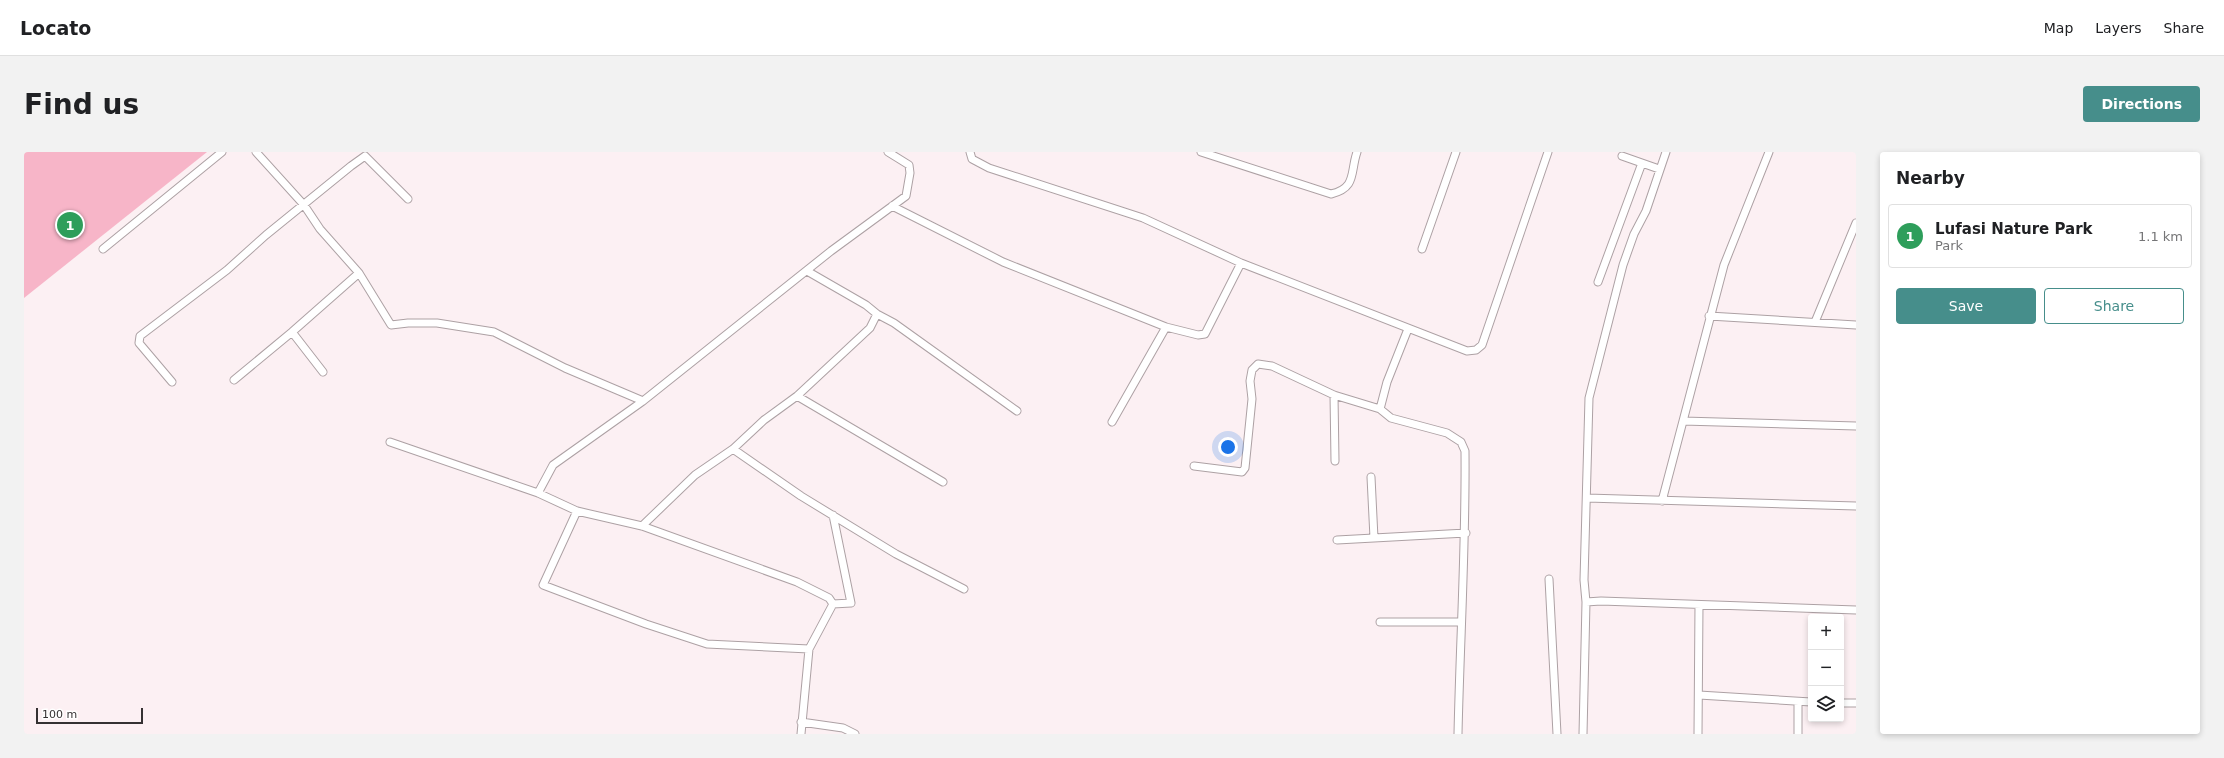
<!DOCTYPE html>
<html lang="en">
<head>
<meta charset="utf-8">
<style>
	body { margin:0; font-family:"DejaVu Sans",sans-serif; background:#f2f2f2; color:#202124 }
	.controls { position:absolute; right:12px; bottom:12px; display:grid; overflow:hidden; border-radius:4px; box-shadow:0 2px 6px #0003 }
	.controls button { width:36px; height:36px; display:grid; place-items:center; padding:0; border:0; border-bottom:1px solid #e0e0e0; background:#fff; color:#202124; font:20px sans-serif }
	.scale { position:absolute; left:12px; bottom:10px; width:107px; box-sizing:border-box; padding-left:4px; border:2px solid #353132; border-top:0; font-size:11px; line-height:14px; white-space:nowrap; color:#353132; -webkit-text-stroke:3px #fff; paint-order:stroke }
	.you { position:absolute; left:1204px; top:295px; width:14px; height:14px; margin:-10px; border:3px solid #fff; border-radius:50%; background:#1a73e8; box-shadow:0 0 0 6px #1a73e833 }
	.badge { display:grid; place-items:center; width:26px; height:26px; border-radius:50%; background:#468e8b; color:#fff; font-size:13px; font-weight:700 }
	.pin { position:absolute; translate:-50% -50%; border:2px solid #fff; box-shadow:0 1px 4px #0006 }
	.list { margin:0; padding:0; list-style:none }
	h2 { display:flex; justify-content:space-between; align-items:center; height:52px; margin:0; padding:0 16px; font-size:17px }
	h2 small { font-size:13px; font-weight:400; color:#757577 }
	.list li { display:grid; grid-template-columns:26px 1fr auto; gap:12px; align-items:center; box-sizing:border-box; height:64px; margin:0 8px 8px; padding:0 8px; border:1px solid #e0e0e0; border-radius:4px }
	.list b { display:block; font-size:15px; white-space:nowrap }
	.list p { margin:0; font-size:13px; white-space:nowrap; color:#757577 }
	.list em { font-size:13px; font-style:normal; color:#757577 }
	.actions { display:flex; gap:8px; padding:12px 16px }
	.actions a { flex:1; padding:9px 0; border:1px solid #468e8b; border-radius:4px; text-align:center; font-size:14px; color:#468e8b }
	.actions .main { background:#468e8b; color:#fff }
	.icon { flex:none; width:22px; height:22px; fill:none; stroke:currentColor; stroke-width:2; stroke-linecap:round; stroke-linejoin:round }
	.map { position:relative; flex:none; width:1832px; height:582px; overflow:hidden; border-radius:4px }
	header { display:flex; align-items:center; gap:24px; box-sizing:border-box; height:56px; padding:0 20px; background:#fff; border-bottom:1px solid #e0e0e0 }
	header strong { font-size:19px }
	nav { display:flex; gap:22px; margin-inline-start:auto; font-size:14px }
	.intro { display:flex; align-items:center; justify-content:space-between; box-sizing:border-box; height:96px; padding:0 24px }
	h1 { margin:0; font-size:28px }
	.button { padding:10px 18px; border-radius:4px; background:#468e8b; color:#fff; font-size:14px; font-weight:700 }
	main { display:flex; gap:24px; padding:0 24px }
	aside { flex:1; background:#fff; border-radius:4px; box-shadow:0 2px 6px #0003 }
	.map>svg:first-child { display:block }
</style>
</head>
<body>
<header>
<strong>Locato</strong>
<nav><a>Map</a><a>Layers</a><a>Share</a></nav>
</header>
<div class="intro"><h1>Find us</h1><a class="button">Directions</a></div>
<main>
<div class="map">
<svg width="1832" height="582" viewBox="0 0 1832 582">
	<rect width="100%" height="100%" fill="#fcf0f3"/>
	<path fill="#f7b5c8" d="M0,0h183l-183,146z"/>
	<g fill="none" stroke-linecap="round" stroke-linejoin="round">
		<g stroke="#ada1a4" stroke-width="9">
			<path id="minor" d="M232,0l48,53 16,24 39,44 32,52 17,-2h29l57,9 71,36 78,33
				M946,0l2,7 17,9 154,50 98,45 226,88 9,-1 6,-5 66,-193
				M1177,0l130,42c26,-6 19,-22 26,-42
				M1598,4l37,13
				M868,54l111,56 163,65 32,8 7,-1 36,-71
				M79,97l119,-97
				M1398,97l34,-97
				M783,119l59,34 11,9 17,9 123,88
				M1574,130l44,-119
				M1685,164l147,9
				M1791,170l41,-99
				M268,180l31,40
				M210,228l58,-48 67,-59
				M148,230l-33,-39 1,-7 87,-66 39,-35 85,-69 14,-10 43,43
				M1310,243l1,66
				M773,244l146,86
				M1356,257l7,-27 21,-53
				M1659,269l173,5
				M1088,270l54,-95
				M366,290l148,51 39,18 65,15 155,56 32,16 4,6 -24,45 -8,85
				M709,297l68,47 95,58 68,35
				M1170,314l48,6 3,-4 7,-69 -2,-18 2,-11 6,-6 14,2 62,29 46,14 11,9 56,15 14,9 4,9c1,95 -5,189 -7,283
				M1347,325l3,61
				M514,341l15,-28 90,-64 188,-150 75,-55 4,-23 -1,-8 -21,-13
				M1563,346l269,8
				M1638,349l62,-236 45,-113
				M553,359l-34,74 103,39 61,20 102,5
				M809,363l18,88 -18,1
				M618,374l53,-51 38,-26 31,-29 33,-24 73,-68 7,-14
				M1313,388l129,-7
				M1525,427l8,155
				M1562,450l15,-1 255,9
				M1356,470h80
				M1675,543l112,7
				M1817,551h15
				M777,570l42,6 12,6
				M1559,582l3,-132 -2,-22 5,-182 34,-133 11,-31 12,-23 20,-59
				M1674,582l1,-129
				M1774,582v-32"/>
		</g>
		<use href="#minor" stroke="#fff" stroke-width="7"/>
	</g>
</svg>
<div class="controls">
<button>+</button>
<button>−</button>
<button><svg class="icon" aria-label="layers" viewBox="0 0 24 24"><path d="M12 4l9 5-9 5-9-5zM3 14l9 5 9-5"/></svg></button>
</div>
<div class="scale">100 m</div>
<div class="you"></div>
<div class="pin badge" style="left:46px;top:73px;background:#2e9e5b">1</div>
</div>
<aside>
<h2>Nearby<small></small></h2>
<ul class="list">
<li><span class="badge" style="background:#2e9e5b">1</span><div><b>Lufasi Nature Park</b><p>Park</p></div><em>1.1 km</em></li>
</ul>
<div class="actions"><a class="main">Save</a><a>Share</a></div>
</aside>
</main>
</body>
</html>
